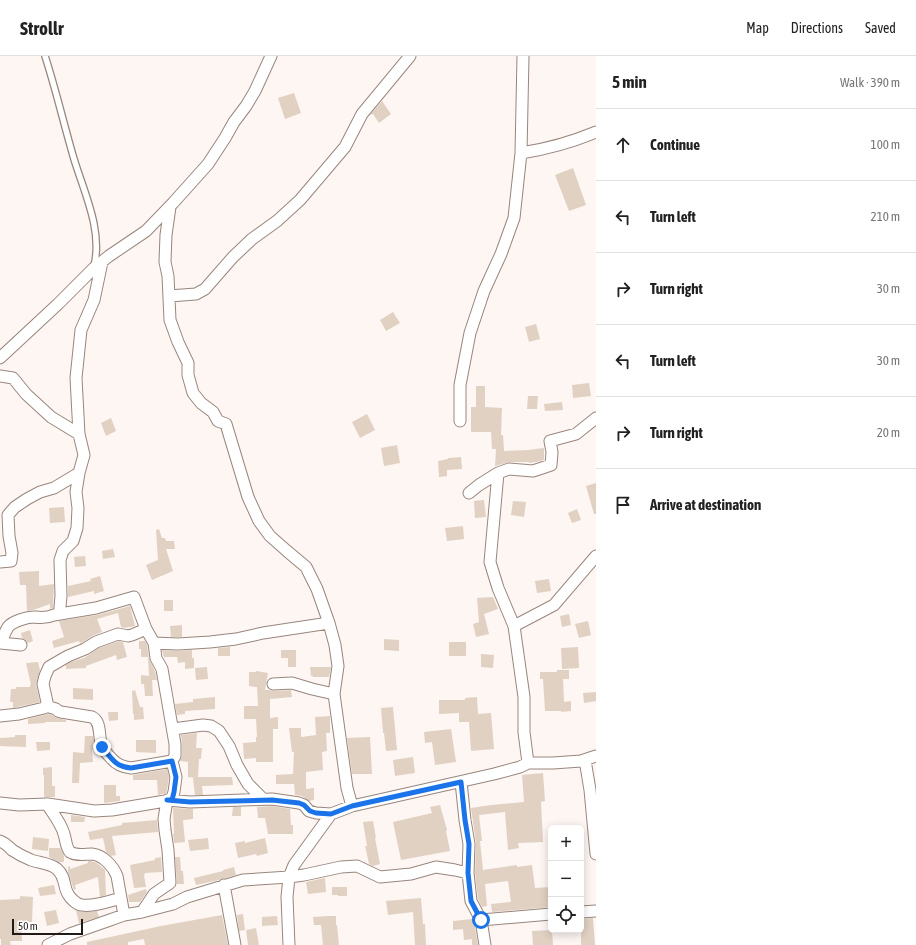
<!DOCTYPE html>
<html lang="en">
<head>
<meta charset="utf-8">
<style>
	body { margin:0; font-family:"Asap Condensed",sans-serif; background:#f2f2f2; color:#222 }
	.controls { position:absolute; right:12px; bottom:12px; display:grid; overflow:hidden; border-radius:6px; box-shadow:0 2px 10px #0003 }
	.controls button { width:36px; height:36px; display:grid; place-items:center; padding:0; border:0; border-bottom:1px solid #e0e0e0; background:#fff; color:#222; font:20px sans-serif }
	.scale { position:absolute; left:12px; bottom:10px; width:71px; box-sizing:border-box; padding-left:4px; border:2px solid #211a16; border-top:0; font-size:11px; line-height:14px; white-space:nowrap; color:#211a16; -webkit-text-stroke:3px #fff; paint-order:stroke }
	.stop { position:absolute; width:12px; height:12px; margin:-9px; border:3px solid #1a73e8; border-radius:50%; background:#fff }
	.stop.end { background:#1a73e8; border-color:#fff; box-shadow:0 1px 4px #0008 }
	.list { margin:0; padding:0; list-style:none }
	h2 { display:flex; justify-content:space-between; align-items:center; height:52px; margin:0; padding:0 16px; font-size:17px }
	h2 small { font-size:13px; font-weight:400; color:#767676 }
	.list li { display:grid; grid-template-columns:26px 1fr auto; gap:12px; align-items:center; box-sizing:border-box; height:72px; padding:0 16px; border-top:1px solid #e0e0e0 }
	.list b { display:block; font-size:15px; white-space:nowrap }
	.list em { font-size:13px; font-style:normal; color:#767676 }
	.icon { flex:none; width:22px; height:22px; fill:none; stroke:currentColor; stroke-width:2; stroke-linecap:round; stroke-linejoin:round }
	.map { position:relative; flex:none; width:596px; height:889px; overflow:hidden }
	header { display:flex; align-items:center; gap:24px; box-sizing:border-box; height:56px; padding:0 20px; background:#fff; border-bottom:1px solid #e0e0e0 }
	header strong { font-size:19px }
	nav { display:flex; gap:22px; margin-inline-start:auto; font-size:14px }
	main { display:flex }
	aside { flex:1; background:#fff }
	.map>svg:first-child { display:block }
</style>
</head>
<body>
<header>
<strong>Strollr</strong>
<nav><a>Map</a><a>Directions</a><a>Saved</a></nav>
</header>
<main>
<div class="map">
<svg width="596" height="889" viewBox="0 0 596 889">
	<rect width="100%" height="100%" fill="#fef6f2"/>
	<path fill="#e1d1c3" d="M294,37l7,20 -16,6 -7,-21z
		M382,45l9,13 -12,9 -6,-9 -3,1z
		M573,112l13,37 -17,6 -14,-36z
		M393,256l7,11 -14,8 -6,-11z
		M536,268l4,15 -11,3 -4,-15z
		M589,327l2,13 -18,2 -1,-13z
		M476,330h9v21l17,1 -1,27h2l1,16 25,-1h-1l16,-2v12l-8,2 -7,1v-1h-20l-14,4 1,-17h-4l-1,-17h-20v-25h5z
		M528,340h10l-1,13h-10z
		M562,346l1,8 -18,1 -1,-7z
		M367,358l8,16 -15,8 -8,-16z
		M111,362l5,13 -10,5 -5,-13z
		M397,389l3,18 -16,3 -3,-18z
		M461,401l1,12 -15,1v6l-8,1 -1,-16 10,-2v-1z
		M596,427v31h-2l-8,-28z
		M484,444l2,17 -11,1 -1,-17z
		M513,445l13,1 -2,15 -13,-2z
		M64,451l1,15 -15,1 -1,-15z
		M577,453l4,11 -9,3 -4,-10z
		M463,470l1,13 -17,2 -2,-13z
		M159,473l3,9h3l1,3h8l1,8h-9l7,22 -21,9 -6,-15 12,-5 -2,-30z
		M113,493l2,8 -12,2 -1,-8z
		M85,500l1,10 -11,1 -1,-10z
		M39,515v15l15,-2 -1,24 -3,1v-5l-17,6 -6,1 -1,-26h-6l-1,-13z
		M100,520l4,15 -10,3v-3l-26,6v-11l23,-5 -1,-2z
		M549,523l2,12 -14,2 -2,-12z
		M493,541l5,12 -14,5 5,20 -13,3 -3,-13 6,-2 -2,-24z
		M164,544h9v11h-9z
		M130,550l5,20 -10,2 -4,-1 -3,-14 -21,6 5,13 -10,4 -12,8 -1,-3 -25,7 -2,-7 12,-4 -5,-16 38,-6z
		M569,558l2,11 -9,2 -2,-11z
		M588,565l3,14 -12,3 -4,-14z
		M182,569v12h-11l-1,-11z
		M30,574l3,11 -5,2 -3,-3 -3,-2 -1,-5z
		M384,583l15,1v11l-15,-1z
		M119,585l4,1 4,15 -10,3 -1,-5 -30,11v2l-20,1v-4l5,-3 13,-4 15,-10z
		M139,585h6l2,4 2,14 6,12 2,9h-5l1,16h-8l-1,-12h-3v-9l8,1 -1,-19h-7v-8h-2z
		M449,586h17v14h-17z
		M230,591v9h-12v-8z
		M578,591l1,21 -17,1 -1,-21z
		M162,594l16,1 14,-1v8h2v10l-9,1v-7l-7,1 -1,-6h-13z
		M281,594h15v17h-8v-9h-7z
		M481,598l13,1 -1,13 -12,-1z
		M38,606l2,8 -4,15 4,17 -27,6v-6h-3l1,-13h5v-2h14v-2h1l-5,-22z
		M207,611l1,12 -12,1 -1,-12z
		M310,611h21l-2,10h-16v-1h-2z
		M557,614h12v9h-6l1,23 7,-1v10l-10,1v-1h-16l-2,-32h-3v-7h17z
		M256,615l12,2 -3,17h4l4,1 18,-1 1,7 -22,2v19l8,-1v12h-5v33h-17v-4l-12,1 -1,-16 13,-1v-5h1l-1,-18h-12v-13h14l-1,-19 -8,-1v-14h7z
		M73,632l20,1v11l-20,-1z
		M135,634l5,17h3l1,12 -10,1v-6h-1l-1,-23z
		M596,636v9l-12,2 -1,-10z
		M215,641v12l-30,2v3l-8,1 -2,-11 18,-2v-3z
		M477,641l1,17 13,-1 3,36 -23,2 -2,-29h-10v-9l-20,1v-14h26v-2z
		M393,651l4,43 -11,1 -2,-18h-1l-2,-25z
		M108,656h10v8l-9,1z
		M48,658l4,1 4,3 10,2v2h-21v1l-17,1v-5z
		M330,660v17h-4l1,18 -5,1 1,18 -17,2v17l8,-1v12l-5,1 -7,-5 -7,-1 -1,-11h-18v-9l17,-1 1,-22h-2l-3,-24h12v9l15,-2 -1,-18z
		M451,673l5,33 -21,3 -3,-23 -7,1 -1,-11z
		M197,677l-1,15h6l-1,11h-2l-1,18h34l1,8 -31,1 1,9h-8l-2,-17h3l-8,-1v-15l-8,-1 2,-5v-12l-1,-9z
		M15,679h11v12l-26,-1v-8l15,-1z
		M85,680h8l3,14h-4l1,12 -13,1 -1,20h-7l1,-31 11,1z
		M370,681l2,37h-20l-5,-36z
		M136,684h20v13l-20,-1z
		M36,686h14v8l-13,1z
		M413,701l2,16 -20,3 -2,-16z
		M52,711v19h3v11h-11v-22h-1v-7z
		M167,713l2,8 -2,13 -1,3 -3,1 -5,1 -1,-15h-24v-5z
		M543,717l2,28 -4,1 2,40 -25,1 1,5 -11,2 -3,-38 -26,3 3,26h-2l3,29 34,-5v2l15,-2 3,23 16,-1v20l-59,5 -1,-8 20,-2 -3,-21 -23,3 2,22 -5,1 -4,-8 -3,-26 1,-30 -5,-35 20,-3 33,-3 -2,-27z
		M104,729h12v11h4v5l-16,2z
		M440,749l7,25 -1,1 4,20 -49,9 -8,-38 39,-9 -2,-6z
		M272,750l18,3 1,16h2v9h-25l-3,-16h-7l-1,-11z
		M233,751h8v9h-9z
		M173,752l20,1v10l-10,1 2,22 -11,1 -1,-9h1z
		M71,759l14,2 -1,5h-13z
		M157,764l1,12 -46,4 4,19 -5,1 -5,-4 -3,-14 -13,2 -2,-8 34,-7v-2z
		M373,765l3,17h-1l5,26 -7,2 -4,-2 -4,-18h2l-4,-24z
		M33,781l16,2 -1,12 -16,-2z
		M208,782l1,11 -19,2 -2,-11z
		M265,782l3,15 -11,3 -1,-2 -18,4 -3,-15 10,-2v2z
		M49,792h11l4,8v6h-5l-10,-5z
		M161,801l1,15 -17,1v1l-1,1 2,12 -12,1 -4,-23 25,-5v-2z
		M175,801h5l1,14h2l1,13h-7z
		M88,805h3l6,2 8,7 1,25 -6,2 -2,-20 -23,8 1,4 -2,1 -6,-18v-5l2,-1v3l18,-6z
		M234,811l2,8 -17,5 -23,5 -2,-7 29,-7v-1z
		M325,822l1,14 -18,2 -2,-12z
		M54,829l2,9 -16,2 -2,-8z
		M332,831h15v9h-9v-1h-6z
		M146,833l1,3 -7,10h-11l-1,-7z
		M20,840l13,1 -1,25h-11l1,19h-12l1,4h-10v-6h-1v-39l20,-1z
		M421,842l2,26h2l1,21h-11l-2,-33 -25,3 -2,-14z
		M56,854l3,13 -12,3 -3,-14z
		M76,855l11,1 10,-1 2,6 -20,6z
		M243,858l2,16 -6,1 -2,-16z
		M222,859l6,30h-83l-1,-6 -16,3v3h-41v-3l74,-16z
		M277,860l1,9 -16,1v-9z
		M328,860h8v9h1l2,20h-16l-2,-20h-7l-1,-8z
		M593,862l2,27h-14v-26z
		M472,863l2,3 4,23h-6v-6l-8,1 -1,-11 -10,1v-9z
		M256,872l3,17h-11l-2,-15z
		M552,874l1,15h-20l-1,-14z"/>
	<g fill="none" stroke-linecap="round" stroke-linejoin="round">
		<g stroke="#98867d" stroke-width="8">
			<path id="service" d="M45,0c11,34 19,69 29,103 10,33 29,72 20,107"/>
		</g>
		<g stroke="#98867d" stroke-width="13">
			<path id="minor" d="M521,97c26,-4 51,-11 75,-21
				M170,151l-4,28 -1,27 3,14 2,44 8,22 10,21v12l5,18 8,10 12,9 5,9 8,3 22,73 11,24 11,15 17,15 19,16 11,22 12,34 6,22 3,21 -4,28
				M169,240l27,-2 9,-5 28,-32 19,-18 25,-18 23,-21 45,-53 17,-33 48,-58
				M0,302l58,-54 36,-36 15,-12 37,-25 27,-28 35,-39 17,-26 9,-16 12,-16 9,-15 16,-35
				M0,320l13,2 13,16 25,23 28,17
				M460,365v-36l10,-52 14,-42 17,-37 13,-36 7,-65 2,-97
				M498,417l-8,89 8,26 16,38
				M469,437l10,-8 19,-12 11,-4 24,2 18,-6 1,-13 -2,-11 26,-7 20,-16
				M0,506l11,-1 1,-8 -3,-17 -1,-21 7,-8 12,-8 13,-7 14,-4 25,-15
				M60,558v-7l1,-11 -1,-36 3,-9 10,-10 4,-13 1,-20 -2,-16 3,-19 5,-18 -5,-21 -3,-56 5,-48 13,-30 8,-38
				M0,587l21,2
				M154,587l24,1 32,-2 26,-3 27,-6 66,-10
				M273,628l19,-1 20,6 22,5 13,94 5,18
				M46,650l1,-4 -4,-18 2,-8 4,-9 19,-11 17,-7 11,-7 22,-8 10,2 4,-1 14,-6
				M0,660l19,-2 25,-6 2,-2 10,3 2,2 3,1 31,5c10,5 6,20 10,29 2,5 6,9 10,13 5,6 11,8 19,9l41,-7
				M173,673l30,-4 8,1 8,5 10,15 8,19 11,19 15,15
				M585,704l5,30 6,64
				M528,707l-4,-31v-35l-10,-71 40,-21 42,-49
				M461,726l4,38 4,24 -1,29
				M0,747l19,2 29,-1 46,7 18,-1 59,-10 3,-8 2,-15 -4,-16 3,-5v-12l-13,-75 -6,-11 -2,-15 -8,-14 -12,-32 -38,11 -42,7c-7,3 -12,3 -19,2 -8,0 -22,4 -27,10 -3,5 -5,10 -6,15
				M47,748c6,10 14,19 17,30 2,6 2,14 6,18 6,4 15,2 22,2 11,1 21,12 25,22l7,39
				M0,785c7,3 7,4 12,9 6,4 12,7 19,10 8,3 19,3 26,9 9,8 6,17 11,25 2,4 9,11 14,11 11,2 28,-4 39,-7
				M224,829l11,60
				M142,856l12,-18 16,-11 -2,-33 -3,-20 -1,-11 3,-19 23,2 82,-3 27,4 5,2 5,6 7,2 15,1
				M581,856l15,-1
				M481,864l70,-6
				M48,889l22,-11 40,-14 14,-5 18,-3 31,-8 14,-7 56,-17 46,-3 5,-12 37,-51 21,-8 142,-32 26,-7 8,-4h25l28,-2 15,-5
				M289,889l-2,-48 2,-20 15,-2 37,-8 16,-1 23,11 31,-3 25,-7 19,3 13,3 3,28 10,19 4,25"/>
		</g>
		<use href="#service" stroke="#fff" stroke-width="5.5"/>
		<use href="#minor" stroke="#fff" stroke-width="11"/>
	</g>
	<g fill="none" stroke-linecap="round" stroke-linejoin="round">
		<path stroke="#1a73e8" stroke-width="5" d="M102,691c9,11 14,20 29,21l41,-7 4,16 -2,15 -2,8h-5l23,2 82,-2 27,3 5,2 6,6 6,2 15,1 21,-8 109,-24 4,38 4,24 -1,29 3,28 10,19"/>
	</g>
</svg>
<div class="controls">
<button>+</button>
<button>−</button>
<button><svg class="icon" aria-label="locate" viewBox="0 0 24 24"><circle cx="12" cy="12" r="6"/><path d="M12 2v4M12 18v4M2 12h4M18 12h4"/></svg></button>
</div>
<div class="scale">50 m</div>
<div class="stop" style="left:481px;top:864px"></div>
<div class="stop end" style="left:102px;top:691px"></div>
</div>
<aside>
<h2>5 min<small>Walk · 390 m</small></h2>
<ul class="list">
<li><svg class="icon" aria-label="ahead" viewBox="0 0 24 24"><path d="M12 20V5M6 11l6-6 6 6"/></svg><div><b>Continue</b></div><em>100 m</em></li>
<li><svg class="icon" aria-label="left" viewBox="0 0 24 24"><path d="M17 20v-9H6M10 6l-5 5 5 5"/></svg><div><b>Turn left</b></div><em>210 m</em></li>
<li><svg class="icon" aria-label="right" viewBox="0 0 24 24"><path d="M7 20v-9h11M14 6l5 5-5 5"/></svg><div><b>Turn right</b></div><em>30 m</em></li>
<li><svg class="icon" aria-label="left" viewBox="0 0 24 24"><path d="M17 20v-9H6M10 6l-5 5 5 5"/></svg><div><b>Turn left</b></div><em>30 m</em></li>
<li><svg class="icon" aria-label="right" viewBox="0 0 24 24"><path d="M7 20v-9h11M14 6l5 5-5 5"/></svg><div><b>Turn right</b></div><em>20 m</em></li>
<li><svg class="icon" aria-label="arrive" viewBox="0 0 24 24"><path d="M6 21V4h12l-3 4 3 4H6"/></svg><div><b>Arrive at destination</b></div></li>
</ul>
</aside>
</main>
</body>
</html>
